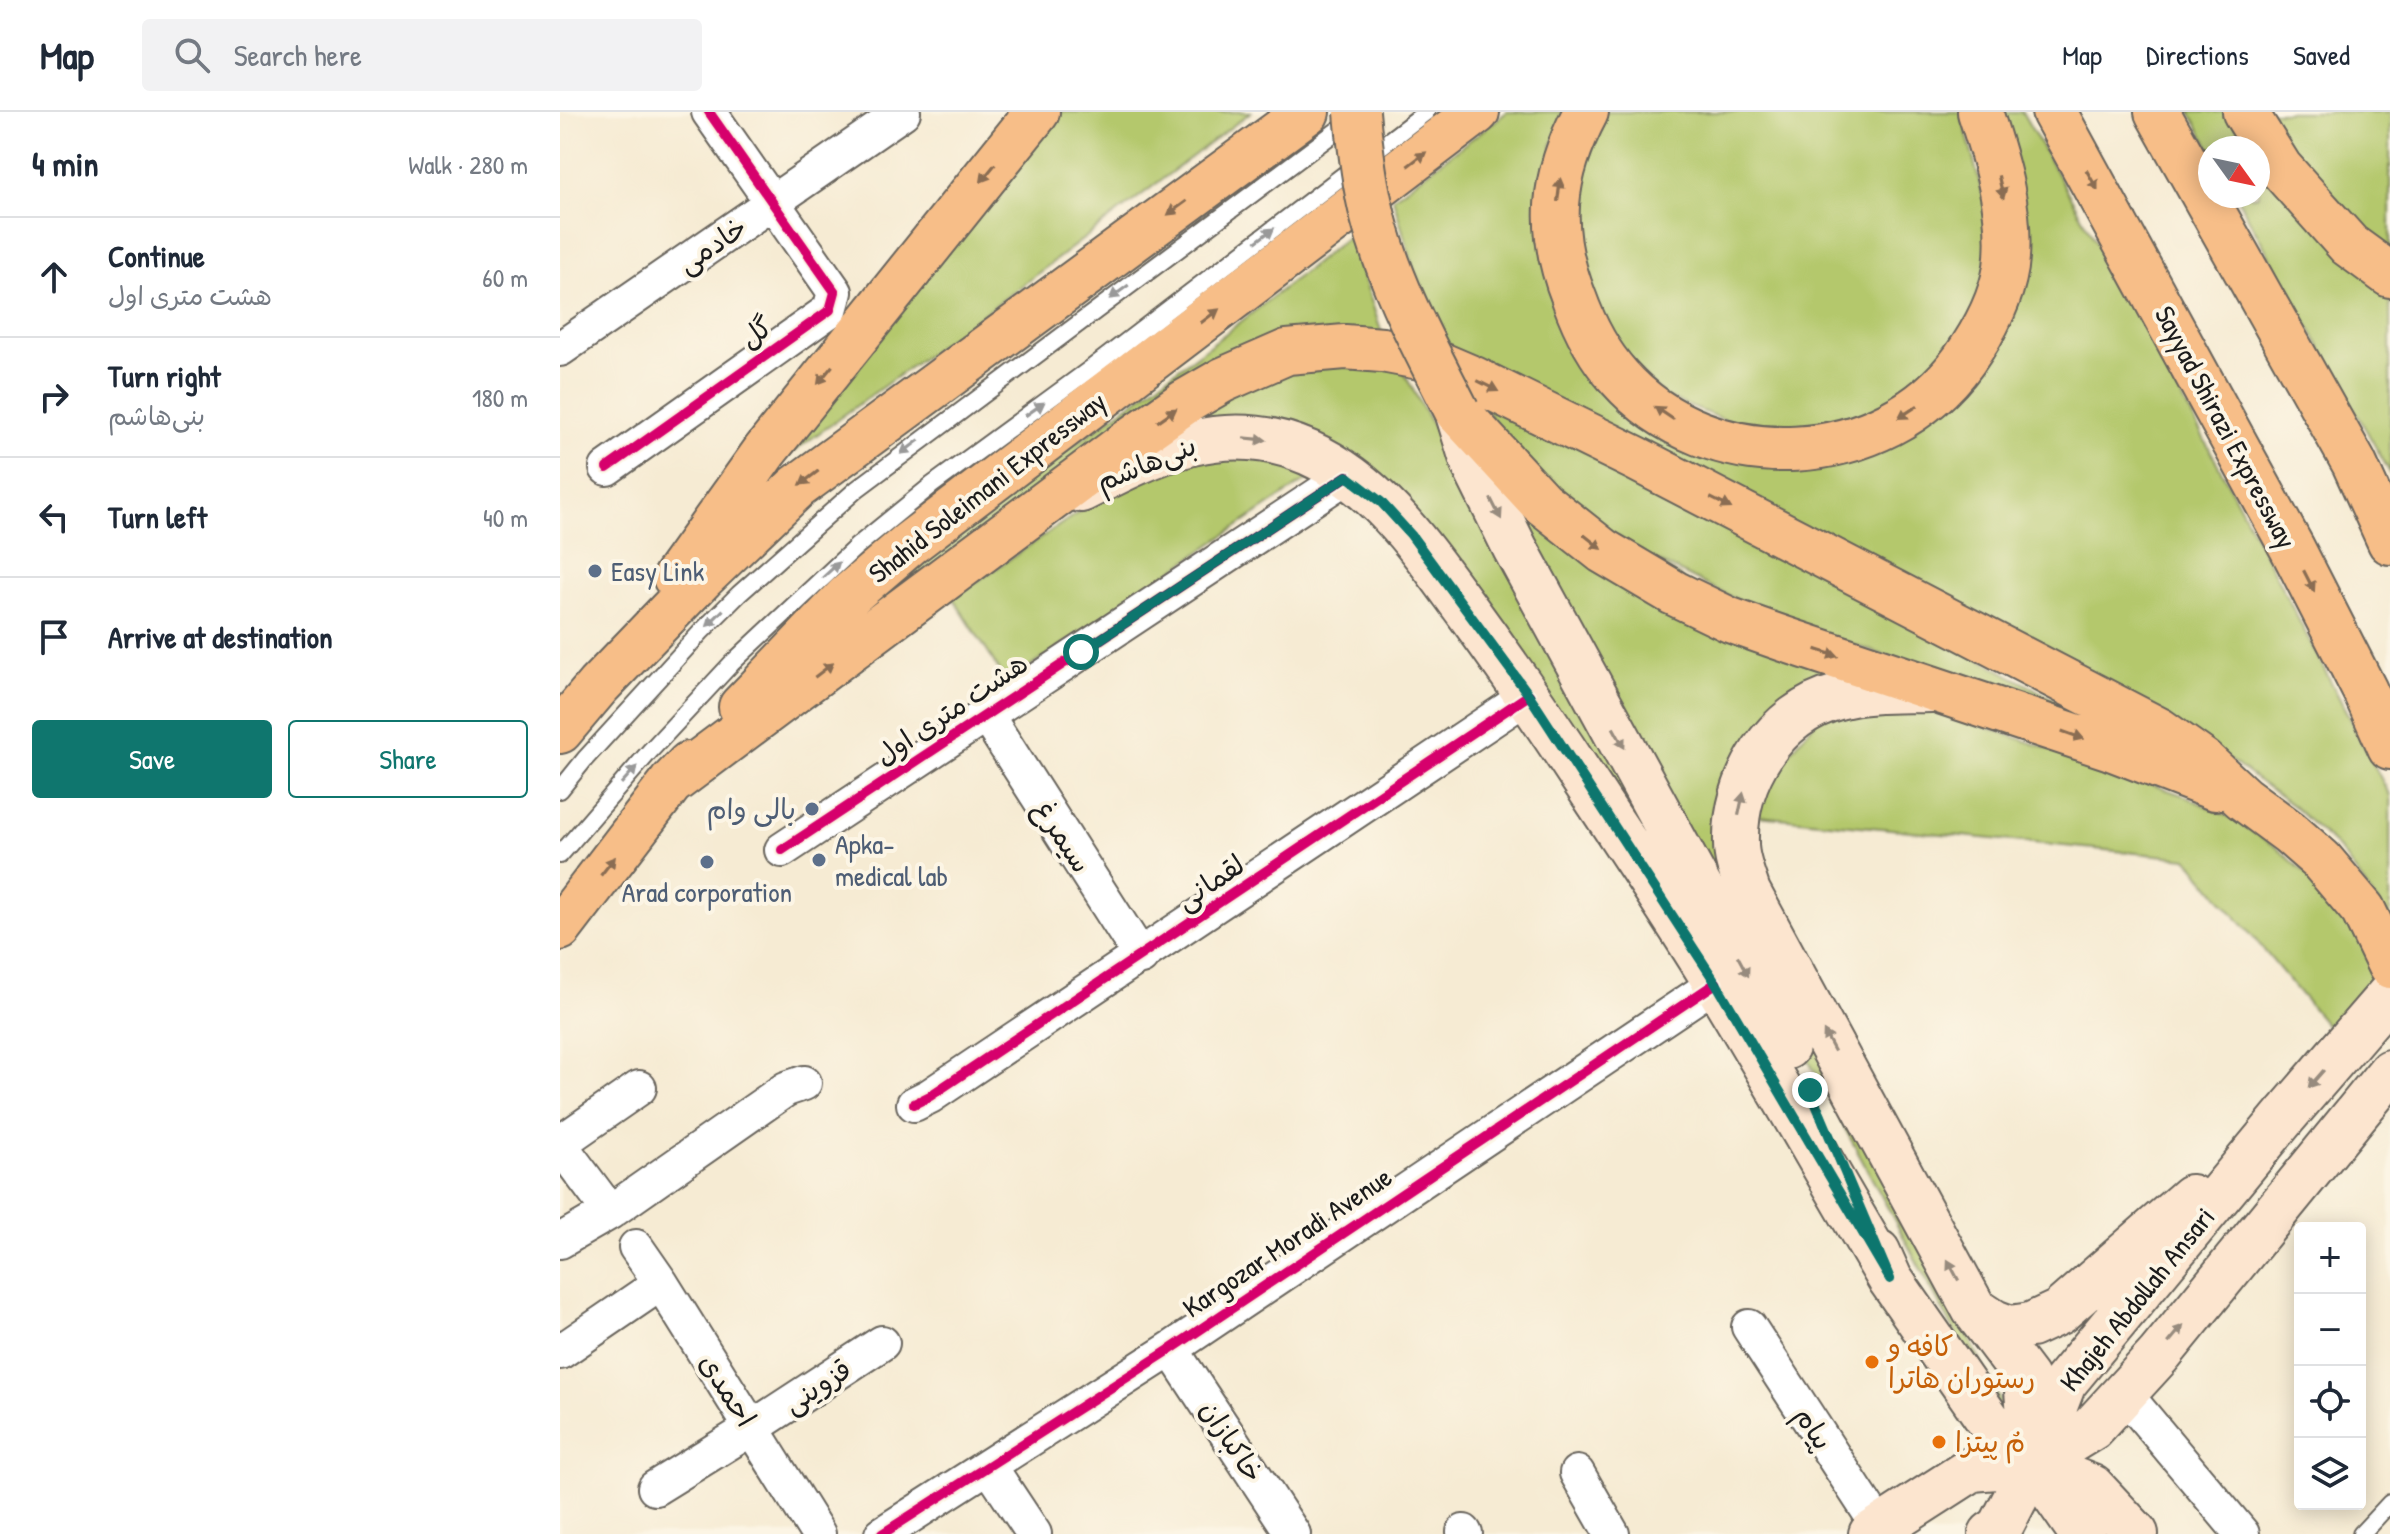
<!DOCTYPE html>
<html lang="en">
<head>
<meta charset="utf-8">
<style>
	body { margin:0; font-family:"Patrick Hand","Playpen Sans Arabic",sans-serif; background:#f2f2f3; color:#1f2937 }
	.controls { position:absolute; right:24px; bottom:24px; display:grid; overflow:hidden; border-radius:8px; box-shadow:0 4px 20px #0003 }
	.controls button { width:72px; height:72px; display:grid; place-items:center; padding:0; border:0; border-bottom:2px solid #e0e1e3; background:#fff; color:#1f2937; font:40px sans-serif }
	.compass { position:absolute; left:1638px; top:24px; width:72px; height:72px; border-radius:50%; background:#fff; box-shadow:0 4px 20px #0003; rotate:123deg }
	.stop { position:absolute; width:24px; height:24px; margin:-18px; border:6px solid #0f766e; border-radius:50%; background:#fff }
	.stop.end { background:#0f766e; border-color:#fff; box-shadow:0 2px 8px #0008 }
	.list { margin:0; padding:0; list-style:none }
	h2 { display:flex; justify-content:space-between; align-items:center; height:104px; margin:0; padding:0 32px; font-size:34px }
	h2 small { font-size:26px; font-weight:400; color:#747a83 }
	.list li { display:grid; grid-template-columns:52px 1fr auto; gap:24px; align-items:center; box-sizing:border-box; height:120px; padding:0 32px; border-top:2px solid #e0e1e3 }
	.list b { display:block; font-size:30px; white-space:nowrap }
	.list p { margin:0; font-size:26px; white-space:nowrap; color:#747a83 }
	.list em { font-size:26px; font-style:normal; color:#747a83 }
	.actions { display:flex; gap:16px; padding:24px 32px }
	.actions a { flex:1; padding:18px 0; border:2px solid #0f766e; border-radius:8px; text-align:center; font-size:28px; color:#0f766e }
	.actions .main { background:#0f766e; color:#fff }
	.icon { flex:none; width:44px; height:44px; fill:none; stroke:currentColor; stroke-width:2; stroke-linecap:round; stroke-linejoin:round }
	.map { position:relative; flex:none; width:1830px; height:1422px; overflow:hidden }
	header { display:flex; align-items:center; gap:48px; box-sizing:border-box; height:112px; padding:0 40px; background:#fff; border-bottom:2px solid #e0e1e3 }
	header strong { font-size:38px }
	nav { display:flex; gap:44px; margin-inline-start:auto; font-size:28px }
	.search { width:560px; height:72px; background:#f2f2f3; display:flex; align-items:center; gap:20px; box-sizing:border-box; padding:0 28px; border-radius:8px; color:#747a83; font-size:30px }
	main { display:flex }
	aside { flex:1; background:#fff }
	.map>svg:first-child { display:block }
</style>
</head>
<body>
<header>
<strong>Map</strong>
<div class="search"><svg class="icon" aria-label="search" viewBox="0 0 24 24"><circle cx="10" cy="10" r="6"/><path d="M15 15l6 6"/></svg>Search here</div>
<nav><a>Map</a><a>Directions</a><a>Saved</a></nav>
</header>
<main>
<aside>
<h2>4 min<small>Walk · 280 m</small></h2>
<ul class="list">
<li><svg class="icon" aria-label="ahead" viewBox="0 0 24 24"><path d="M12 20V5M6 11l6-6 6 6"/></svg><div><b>Continue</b><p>هشت متری اول</p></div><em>60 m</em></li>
<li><svg class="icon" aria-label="right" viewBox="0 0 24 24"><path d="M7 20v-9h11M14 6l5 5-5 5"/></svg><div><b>Turn right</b><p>بنی‌هاشم</p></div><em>180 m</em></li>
<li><svg class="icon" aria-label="left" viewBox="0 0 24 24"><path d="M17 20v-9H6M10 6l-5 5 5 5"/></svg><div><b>Turn left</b></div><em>40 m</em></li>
<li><svg class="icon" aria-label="arrive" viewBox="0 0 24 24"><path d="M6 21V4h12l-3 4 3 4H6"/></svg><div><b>Arrive at destination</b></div></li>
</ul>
<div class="actions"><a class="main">Save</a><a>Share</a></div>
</aside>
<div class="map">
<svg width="1830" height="1422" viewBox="0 0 1830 1422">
	<rect width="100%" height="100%" fill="#fcf5e5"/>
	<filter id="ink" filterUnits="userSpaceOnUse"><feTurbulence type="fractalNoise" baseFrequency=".0125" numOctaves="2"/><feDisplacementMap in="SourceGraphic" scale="16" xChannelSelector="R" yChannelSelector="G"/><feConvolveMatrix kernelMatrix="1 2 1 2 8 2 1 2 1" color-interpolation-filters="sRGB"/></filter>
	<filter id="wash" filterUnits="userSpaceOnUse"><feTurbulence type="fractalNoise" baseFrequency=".006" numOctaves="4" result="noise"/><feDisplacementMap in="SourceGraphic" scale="32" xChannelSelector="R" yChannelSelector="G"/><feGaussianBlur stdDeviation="1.8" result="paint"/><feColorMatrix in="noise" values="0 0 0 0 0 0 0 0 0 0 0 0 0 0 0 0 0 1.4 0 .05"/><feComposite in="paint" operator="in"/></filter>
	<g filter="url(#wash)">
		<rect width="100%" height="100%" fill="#f6ebd3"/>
		<path fill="#b4c86c" stroke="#687244" stroke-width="2" d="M496,0h195l-239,181 -226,164z
			M947,0h62l-18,34 49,231 220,85 176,-128 -4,-222h30l103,181 97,179 168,324v124l-51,-71 -46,-43 -59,-43 -783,-411 -37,-83 -21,-71z
			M1043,0h358l33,126 -14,66 -47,70 -72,47 -107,10 -89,-34 -58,-59 -38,-116z
			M1630,0h37l22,36h-39z
			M1700,0h130v148z
			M1698,49l132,129v183l-154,-277h22z
			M790,123l33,102 -68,1 -486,302c122,-110 257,-202 388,-300 45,-34 89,-70 133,-105z
			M837,248l28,52 303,542 -272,-387 -227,-142 -51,-8 98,-50z
			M916,281l133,63 506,277 -341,-115 -141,-69 -77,-57 -62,-70z
			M917,333l348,226 11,12 -111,129 265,570 24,42 -24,-30 -44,-78z
			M660,340l97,21 -310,209 -54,-84 168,-115z
			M1376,598l249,86 42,20 48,30 49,44 63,84 -53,60 -147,-176 -439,-43 3,-15 73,-89z"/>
	</g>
	<g filter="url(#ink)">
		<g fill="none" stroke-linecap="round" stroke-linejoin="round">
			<g stroke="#68645c" stroke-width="20">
				<path id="service" d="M0,678l25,-31 116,-127 38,-38 118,-105 497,-371
					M0,743l90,-104 82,-88 124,-116 76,-62 161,-118 333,-255
					M1801,1422l29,-31"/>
			</g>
			<g stroke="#68645c" stroke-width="38">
				<path id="minor" d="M0,237l343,-237
					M47,356l223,-158 5,-18 -126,-180
					M426,603l155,242
					M222,738l565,-374
					M354,992l16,-8 599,-401
					M0,1031l79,-55
					M0,1033l50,67
					M0,1129l50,-29 176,-123 18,-6
					M76,1135l25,36 157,251
					M1189,1215l131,201
					M611,1237l122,185
					M0,1240l101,-69
					M1564,1281l118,141
					M429,1354l45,68
					M1017,1361l35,61
					M95,1376l97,-60 130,-85
					M904,1420l1,2
					M322,1422l289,-185 545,-366"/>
			</g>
			<g stroke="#68645c" stroke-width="48">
				<path id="secondary" d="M897,299l16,52 42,85 272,499
					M521,378c75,-39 145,-74 228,-37 71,32 114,98 159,159 41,56 80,113 118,171 44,67 89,133 131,202 59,97 115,196 173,294
					M1371,578c-31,1 -64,-1 -93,7 -64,17 -104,82 -102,147 0,16 7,32 12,48l226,417 52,69 7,86
					M1318,1140l12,27 99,142 44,43 49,70
					M1414,1197l20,13 16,6 21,-3 28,-13 132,-115
					M1473,1352l59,-36 67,-73 231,-283
					M1311,1422l101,-65 61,-5 59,23 44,47
					M1431,1422l9,-6 33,-64 31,-81 220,-266 106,-123"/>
			</g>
			<g stroke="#68645c" stroke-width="48">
				<path id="trunk" d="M1026,0c-34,64 -39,118 -12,186 10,28 25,57 45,79 91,103 265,94 345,-17 19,-27 37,-60 42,-93 7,-53 -10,-106 -26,-155
					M1494,0l238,436 73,143 25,56
					M1597,0l197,351 36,79
					M1685,0l35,56 69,77 41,30
					M897,299l84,91 62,49 71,42 56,27 54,19 327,109 104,40
					M115,465l90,-126 272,-339
					M181,595l106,-110 62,-53 568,-432
					M0,619l38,-45 104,-108 95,-91 510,-375
					M111,671l450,-336 64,-45 38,-22 64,-28 58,-5 37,3 43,8 49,21 161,79 524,272 44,31 40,37 46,34 32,28 42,50 27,56
					M0,816l111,-145 18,-19"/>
			</g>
			<use href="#service" stroke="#fff" stroke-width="16"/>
			<use href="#minor" stroke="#fff" stroke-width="34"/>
			<use href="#secondary" stroke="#fce5cf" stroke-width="44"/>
			<use href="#trunk" stroke="#f7be88" stroke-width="44"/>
			<g stroke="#68645c" stroke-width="48" stroke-linecap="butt">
				<path id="trunk-bridge" d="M797,0c3,35 7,70 16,105 17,68 52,131 84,194"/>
			</g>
			<use href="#trunk-bridge" stroke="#f7be88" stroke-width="44"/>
			<g stroke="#fcf5e5" stroke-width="15">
				<path id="cycleway" d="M47,356l223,-158 5,-18 -126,-180
					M222,738l565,-374
					M354,992l16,-8 599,-401
					M322,1422l289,-185 545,-366"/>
			</g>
			<use href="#cycleway" stroke="#d6006c" stroke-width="10"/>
		</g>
		<defs><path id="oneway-solid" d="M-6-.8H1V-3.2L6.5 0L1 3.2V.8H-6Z" transform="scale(2)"/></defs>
		<g fill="#8a6d52">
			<use href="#oneway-solid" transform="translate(857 47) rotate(-37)"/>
			<use href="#oneway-solid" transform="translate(428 61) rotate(129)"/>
			<use href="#oneway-solid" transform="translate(1532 68) rotate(60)"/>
			<use href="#oneway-solid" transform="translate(1441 75) rotate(77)"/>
			<use href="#oneway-solid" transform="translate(999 78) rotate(-83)"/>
			<use href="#oneway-solid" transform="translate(617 96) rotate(144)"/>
			<use href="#oneway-solid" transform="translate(650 204) rotate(-37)"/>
			<use href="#oneway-solid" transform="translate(265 263) rotate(129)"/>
			<use href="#oneway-solid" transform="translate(928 274) rotate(27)"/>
			<use href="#oneway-solid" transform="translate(1348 300) rotate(147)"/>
			<use href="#oneway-solid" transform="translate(1104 301) rotate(-146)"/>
			<use href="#oneway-solid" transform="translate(607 303) rotate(-35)"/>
			<use href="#oneway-solid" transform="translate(249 366) rotate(143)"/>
			<use href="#oneway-solid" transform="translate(1161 391) rotate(27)"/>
			<use href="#oneway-solid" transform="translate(1033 430) rotate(38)"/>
			<use href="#oneway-solid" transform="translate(1749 469) rotate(63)"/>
			<use href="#oneway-solid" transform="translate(1267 541) rotate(18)"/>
			<use href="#oneway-solid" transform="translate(264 558) rotate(-37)"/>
			<use href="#oneway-solid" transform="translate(1513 623) rotate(19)"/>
			<use href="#oneway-solid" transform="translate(48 754) rotate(-52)"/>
		</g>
		<g fill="#999">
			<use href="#oneway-solid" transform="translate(705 123) rotate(-37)"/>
			<use href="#oneway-solid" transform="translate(559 180) rotate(144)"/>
			<use href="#oneway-solid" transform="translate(475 297) rotate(-35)"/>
			<use href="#oneway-solid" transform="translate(350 335) rotate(143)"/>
			<use href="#oneway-solid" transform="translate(271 458) rotate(-43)"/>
			<use href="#oneway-solid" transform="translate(155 506) rotate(135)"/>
			<use href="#oneway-solid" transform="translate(69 663) rotate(-48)"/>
		</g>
		<g fill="#978b7e">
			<use href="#oneway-solid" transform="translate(695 327) rotate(6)"/>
			<use href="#oneway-solid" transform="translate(936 397) rotate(63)"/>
			<use href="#oneway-solid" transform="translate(1059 626) rotate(61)"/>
			<use href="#oneway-solid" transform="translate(1181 692) rotate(-78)"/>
			<use href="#oneway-solid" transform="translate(1183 854) rotate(62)"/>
			<use href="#oneway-solid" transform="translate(1269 929) rotate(-118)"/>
			<use href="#oneway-solid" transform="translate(1756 967) rotate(131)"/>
			<use href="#oneway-solid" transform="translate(1393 1158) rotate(-118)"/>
			<use href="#oneway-solid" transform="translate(1616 1222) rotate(-50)"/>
		</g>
	</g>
	<g fill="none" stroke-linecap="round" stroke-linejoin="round" filter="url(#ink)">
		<path stroke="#0f766e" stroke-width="10" d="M521,540l266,-176 34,26 30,33 118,160 187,288 174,296 -80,-189"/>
	</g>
	<g fill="#5c6f8a" stroke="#fcf5e5" stroke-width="3">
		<circle cx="35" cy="459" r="8"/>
		<circle cx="252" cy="697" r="8"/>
		<circle cx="259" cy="748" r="8"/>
		<circle cx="147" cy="750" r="8"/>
	</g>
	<g fill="#e8710a" stroke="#fcf5e5" stroke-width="3">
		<circle cx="1312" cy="1250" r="8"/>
		<circle cx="1379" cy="1330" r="8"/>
	</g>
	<g text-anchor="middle" stroke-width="8" stroke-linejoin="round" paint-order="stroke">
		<g font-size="28" fill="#1c1c1c" stroke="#fcf5e5">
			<text transform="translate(152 133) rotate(-34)" y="10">خادمی</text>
			<text transform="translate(196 220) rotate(-35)" y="10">گل</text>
			<text transform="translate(1666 315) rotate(62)" y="10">Sayyad Shirazi Expressway</text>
			<text transform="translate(586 351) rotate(-22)" y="10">بنی‌هاشم</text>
			<text transform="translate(427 375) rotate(-38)" y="10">Shahid Soleimani Expressway</text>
			<text transform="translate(391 597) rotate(-34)" y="10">هشت متری اول</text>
			<text transform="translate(503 724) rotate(57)" y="10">سیمرغ</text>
			<text transform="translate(650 770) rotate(-34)" y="10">لقمانی</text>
			<text transform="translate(727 1130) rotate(-34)" y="10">Kargozar Moradi Avenue</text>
			<text transform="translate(1577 1187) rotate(-51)" y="10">Khajeh Abdollah Ansari</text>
			<text transform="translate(257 1274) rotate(-33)" y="10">قزوینی</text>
			<text transform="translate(168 1278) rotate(58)" y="10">احمدی</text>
			<text transform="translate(1254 1316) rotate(57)" y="10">پیام</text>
			<text transform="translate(672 1329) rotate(57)" y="10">خاکبازان</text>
		</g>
		<g font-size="28" fill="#4e5e75" stroke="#fcf5e5" text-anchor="start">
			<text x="51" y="469">Easy Link</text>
			<text x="236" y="707" text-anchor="end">بالی وام</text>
			<text x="275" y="742">Apka-<tspan x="275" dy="32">medical lab</tspan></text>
			<text x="147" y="790" text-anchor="middle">Arad corporation</text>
		</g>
		<g font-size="28" fill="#c56008" stroke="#fcf5e5" text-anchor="start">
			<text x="1328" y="1244">کافه و<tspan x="1328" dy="32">رستوران هاترا</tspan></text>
			<text x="1395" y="1340">مُ پیتزا</text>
		</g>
	</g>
</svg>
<div class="controls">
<button>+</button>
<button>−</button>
<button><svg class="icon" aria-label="locate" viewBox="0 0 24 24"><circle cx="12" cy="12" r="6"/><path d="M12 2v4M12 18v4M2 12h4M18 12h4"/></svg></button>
<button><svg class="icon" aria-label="layers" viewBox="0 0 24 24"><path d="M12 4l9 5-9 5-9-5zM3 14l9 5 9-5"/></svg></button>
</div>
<svg class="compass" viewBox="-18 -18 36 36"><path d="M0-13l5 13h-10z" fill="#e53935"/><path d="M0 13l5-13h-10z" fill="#747a83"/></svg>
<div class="stop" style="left:521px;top:540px"></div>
<div class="stop end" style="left:1250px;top:978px"></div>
</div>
</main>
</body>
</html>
